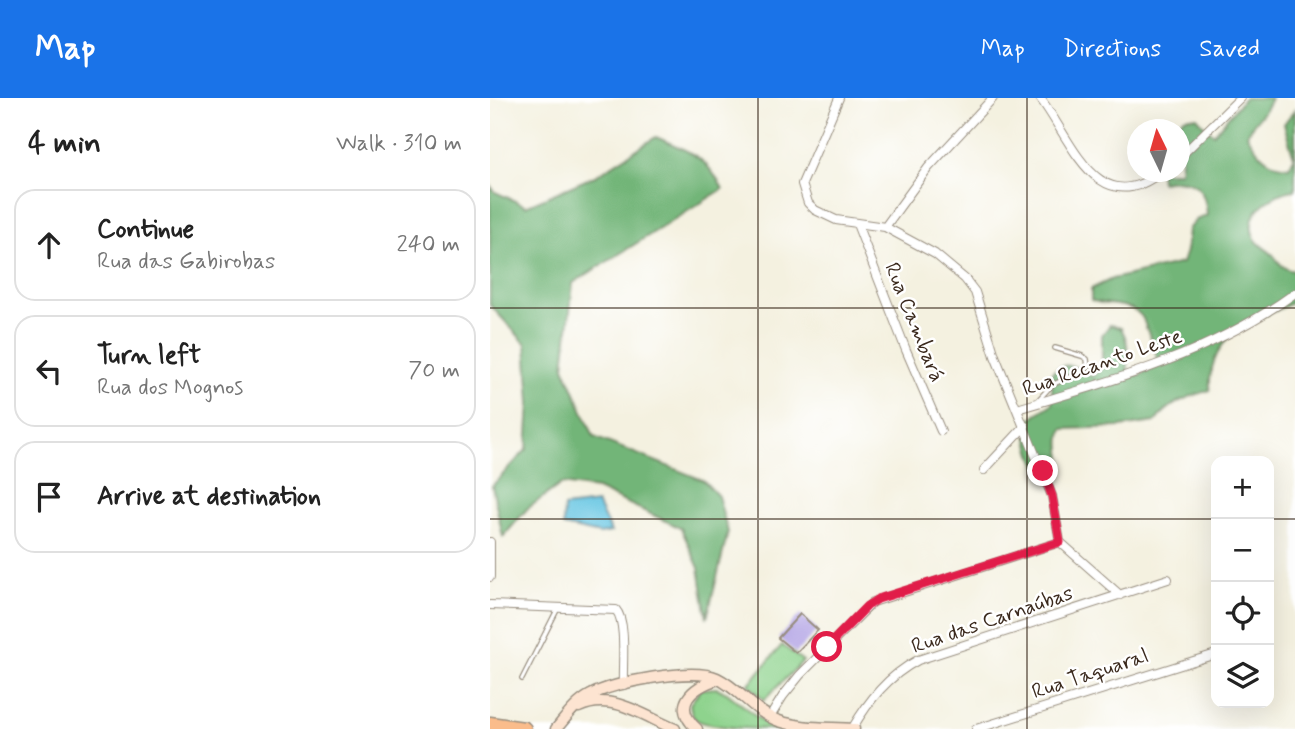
<!DOCTYPE html>
<html lang="en">
<head>
<meta charset="utf-8">
<style>
	body { margin:0; font-family:Mynerve,sans-serif; background:#f2f2f2; color:#222 }
	.controls { position:absolute; right:21px; bottom:21px; display:grid; overflow:hidden; border-radius:14px; box-shadow:0 7px 28px #0002 }
	.controls button { width:63px; height:63px; display:grid; place-items:center; padding:0; border:0; border-bottom:2px solid #e0e0e0; background:#fff; color:#222; font:35px sans-serif }
	.compass { position:absolute; left:637px; top:21px; width:63px; height:63px; border-radius:50%; background:#fff; box-shadow:0 7px 28px #0002; rotate:355deg }
	.stop { position:absolute; width:21px; height:21px; margin:-16px; border:5px solid #e11d48; border-radius:50%; background:#fff }
	.stop.end { background:#e11d48; border-color:#fff; box-shadow:0 2px 7px #0008 }
	.list { margin:0; padding:0; list-style:none }
	h2 { display:flex; justify-content:space-between; align-items:center; height:91px; margin:0; padding:0 28px; font-size:30px }
	h2 small { font-size:23px; font-weight:400; color:#767676 }
	.list li { display:grid; grid-template-columns:46px 1fr auto; gap:21px; align-items:center; box-sizing:border-box; height:112px; margin:0 14px 14px; padding:0 14px; border:2px solid #e0e0e0; border-radius:21px }
	.list b { display:block; font-size:26px; white-space:nowrap }
	.list p { margin:0; font-size:23px; white-space:nowrap; color:#767676 }
	.list em { font-size:23px; font-style:normal; color:#767676 }
	.icon { flex:none; width:38px; height:38px; fill:none; stroke:currentColor; stroke-width:2; stroke-linecap:round; stroke-linejoin:round }
	.map { position:relative; flex:none; width:805px; height:631px; overflow:hidden }
	header { display:flex; align-items:center; gap:42px; box-sizing:border-box; height:98px; padding:0 35px; background:#1a73e8; color:#fff }
	header strong { font-size:33px }
	nav { display:flex; gap:38px; margin-inline-start:auto; font-size:24px }
	main { display:flex }
	aside { flex:1; background:#fff }
	.map>svg:first-child { display:block }
</style>
</head>
<body>
<header>
<strong>Map</strong>
<nav><a>Map</a><a>Directions</a><a>Saved</a></nav>
</header>
<main>
<aside>
<h2>4 min<small>Walk · 310 m</small></h2>
<ul class="list">
<li><svg class="icon" aria-label="ahead" viewBox="0 0 24 24"><path d="M12 20V5M6 11l6-6 6 6"/></svg><div><b>Continue</b><p>Rua das Gabirobas</p></div><em>240 m</em></li>
<li><svg class="icon" aria-label="left" viewBox="0 0 24 24"><path d="M17 20v-9H6M10 6l-5 5 5 5"/></svg><div><b>Turn left</b><p>Rua dos Mognos</p></div><em>70 m</em></li>
<li><svg class="icon" aria-label="arrive" viewBox="0 0 24 24"><path d="M6 21V4h12l-3 4 3 4H6"/></svg><div><b>Arrive at destination</b></div></li>
</ul>
</aside>
<div class="map">
<svg width="805" height="631" viewBox="0 0 805 631">
	<rect width="100%" height="100%" fill="#fff"/>
	<filter id="ink" filterUnits="userSpaceOnUse"><feTurbulence type="fractalNoise" baseFrequency=".0143" numOctaves="2"/><feDisplacementMap in="SourceGraphic" scale="14" xChannelSelector="R" yChannelSelector="G"/><feConvolveMatrix kernelMatrix="1 2 1 2 8 2 1 2 1" color-interpolation-filters="sRGB"/></filter>
	<filter id="wash" filterUnits="userSpaceOnUse"><feTurbulence type="fractalNoise" baseFrequency=".00686" numOctaves="4" result="noise"/><feDisplacementMap in="SourceGraphic" scale="28" xChannelSelector="R" yChannelSelector="G"/><feGaussianBlur stdDeviation="1.57" result="paint"/><feColorMatrix in="noise" values="0 0 0 0 0 0 0 0 0 0 0 0 0 0 0 0 0 1.4 0 .05"/><feComposite in="paint" operator="in"/></filter>
	<g filter="url(#wash)">
		<rect width="100%" height="100%" fill="#f4f1e0"/>
		<path fill="#8ed38d" stroke="#647e56" stroke-width="2" d="M292,547l21,16 -39,39 -16,-15z
			M227,590l10,5 37,29 22,7c-22,0 -77,0 -91,-10 -4,-4 -4,-9 -5,-15l11,-15z"/>
		<path fill="#72b578" stroke="#56704b" stroke-width="2" d="M754,0h27c-5,15 -18,22 -24,37 11,18 19,30 42,32l5,-9 -10,-34 11,-15v81c-21,2 -52,22 -41,47 4,9 14,12 20,19 6,8 10,14 21,15v30c-17,11 -39,15 -55,26 -20,14 -32,40 -30,63 -22,7 -40,12 -55,32l-35,5 -57,2c-8,22 7,29 -8,56h-2c-20,-20 -23,-32 -27,-59l9,-11 17,-11v-18l-4,-7c11,-20 29,-15 44,-2l10,-8v-34l8,-10 11,3c9,16 6,26 7,43l11,5 18,-13c0,-13 -4,-20 -9,-31 -3,-5 -3,-11 -6,-15 -12,-16 -35,-10 -51,-17v-11l21,-10 70,-16 4,-12 2,-22 8,-9 11,-5c-2,-32 -17,-38 -46,-33l-1,-10h20l2,-25 -2,-17 -3,-1 -1,-5 10,-7h11l11,13 6,4z
			M166,39c34,15 49,18 67,52l-150,94 -9,84 30,70 109,43 15,16 10,36 -21,86 -8,-50 -18,-40 -84,-39 -36,-5 -34,25 -24,28 -11,-51 35,-37 3,-46 -4,-59 -36,-39v-120l5,7 31,14 71,-31z"/>
		<path fill="#64c5e2" stroke="#507880" stroke-width="2" d="M107,405l14,29 -11,2 -37,-8 1,-19z"/>
		<g id="blocks">
			<path fill="#ae9fe3" d="M310,516l18,16 -22,23 -18,-15z"/>
		</g>
	</g>
	<g filter="url(#ink)">
		<use href="#blocks" fill-opacity="0" stroke="#988e7f" stroke-width="2"/>
		<g fill="none" stroke-linecap="round" stroke-linejoin="round">
			<g stroke="#988e7f" stroke-width="6">
				<path id="lane" d="M549,301l13,-14 36,-17 -1,-9 -5,-3 -27,-8
					M32,581l35,-69"/>
			</g>
			<g stroke="#988e7f" stroke-width="10">
				<path id="street" d="M349,0l-37,86 6,19 7,7 21,10 49,7 50,27 30,25 10,13 20,64 57,140 8,46
					M550,0c32,42 57,124 121,74
					M690,59l60,-59
					M367,126l49,126 35,81
					M395,129l43,-59 65,-70
					M527,311c96,-28 196,-56 278,-116
					M494,372l41,-44
					M0,444v35
					M570,444l60,53
					M0,507l126,5c11,12 6,57 7,75
					M280,619l13,-21 17,-21 73,-73 187,-60
					M362,631c17,-29 36,-53 66,-69l250,-81
					M486,631l240,-75"/>
			</g>
			<g stroke="#988e7f" stroke-width="13">
				<path id="secondary" d="M89,609c33,-16 66,10 96,22
					M66,631c11,-13 20,-26 35,-34 22,-13 102,-28 126,-17 23,11 38,35 62,43 24,8 50,6 75,8
					M207,631c-27,-24 -4,-42 21,-50"/>
			</g>
			<g stroke="#988e7f" stroke-width="17">
				<path id="highway" d="M0,626l34,5"/>
			</g>
			<use href="#lane" stroke="#fff" stroke-width="3.5"/>
			<use href="#street" stroke="#fff" stroke-width="8"/>
			<use href="#secondary" stroke="#fde4d1" stroke-width="10"/>
			<use href="#highway" stroke="#fabc8b" stroke-width="14"/>
		</g>
	</g>
	<g fill="none" stroke-linecap="round" stroke-linejoin="round" filter="url(#ink)">
		<path stroke="#e11d48" stroke-width="9" d="M337,549l40,-41 11,-7 182,-57 -8,-46 -9,-25"/>
	</g>
	<path fill="none" stroke="#3b2a1e" stroke-width="2" stroke-opacity="0.55" d="M268,0v631M537,0v631M0,210h805M0,421h726M779,421h26"/>
	<g text-anchor="middle" stroke-width="5" stroke-linejoin="round" paint-order="stroke">
		<g font-size="21" fill="#3b2a1e" stroke="#fff">
			<text transform="translate(425 224) rotate(68)" y="7">Rua Cambará</text>
			<text transform="translate(612 264) rotate(-19)" y="7">Rua Recanto Leste</text>
			<text transform="translate(502 521) rotate(-19)" y="7">Rua das Carnaúbas</text>
			<text transform="translate(600 575) rotate(-18)" y="7">Rua Taquaral</text>
		</g>
	</g>
</svg>
<div class="controls">
<button>+</button>
<button>−</button>
<button><svg class="icon" aria-label="locate" viewBox="0 0 24 24"><circle cx="12" cy="12" r="6"/><path d="M12 2v4M12 18v4M2 12h4M18 12h4"/></svg></button>
<button><svg class="icon" aria-label="layers" viewBox="0 0 24 24"><path d="M12 4l9 5-9 5-9-5zM3 14l9 5 9-5"/></svg></button>
</div>
<svg class="compass" viewBox="-18 -18 36 36"><path d="M0-13l5 13h-10z" fill="#e53935"/><path d="M0 13l5-13h-10z" fill="#767676"/></svg>
<div class="stop" style="left:337px;top:549px"></div>
<div class="stop end" style="left:553px;top:373px"></div>
</div>
</main>
</body>
</html>
